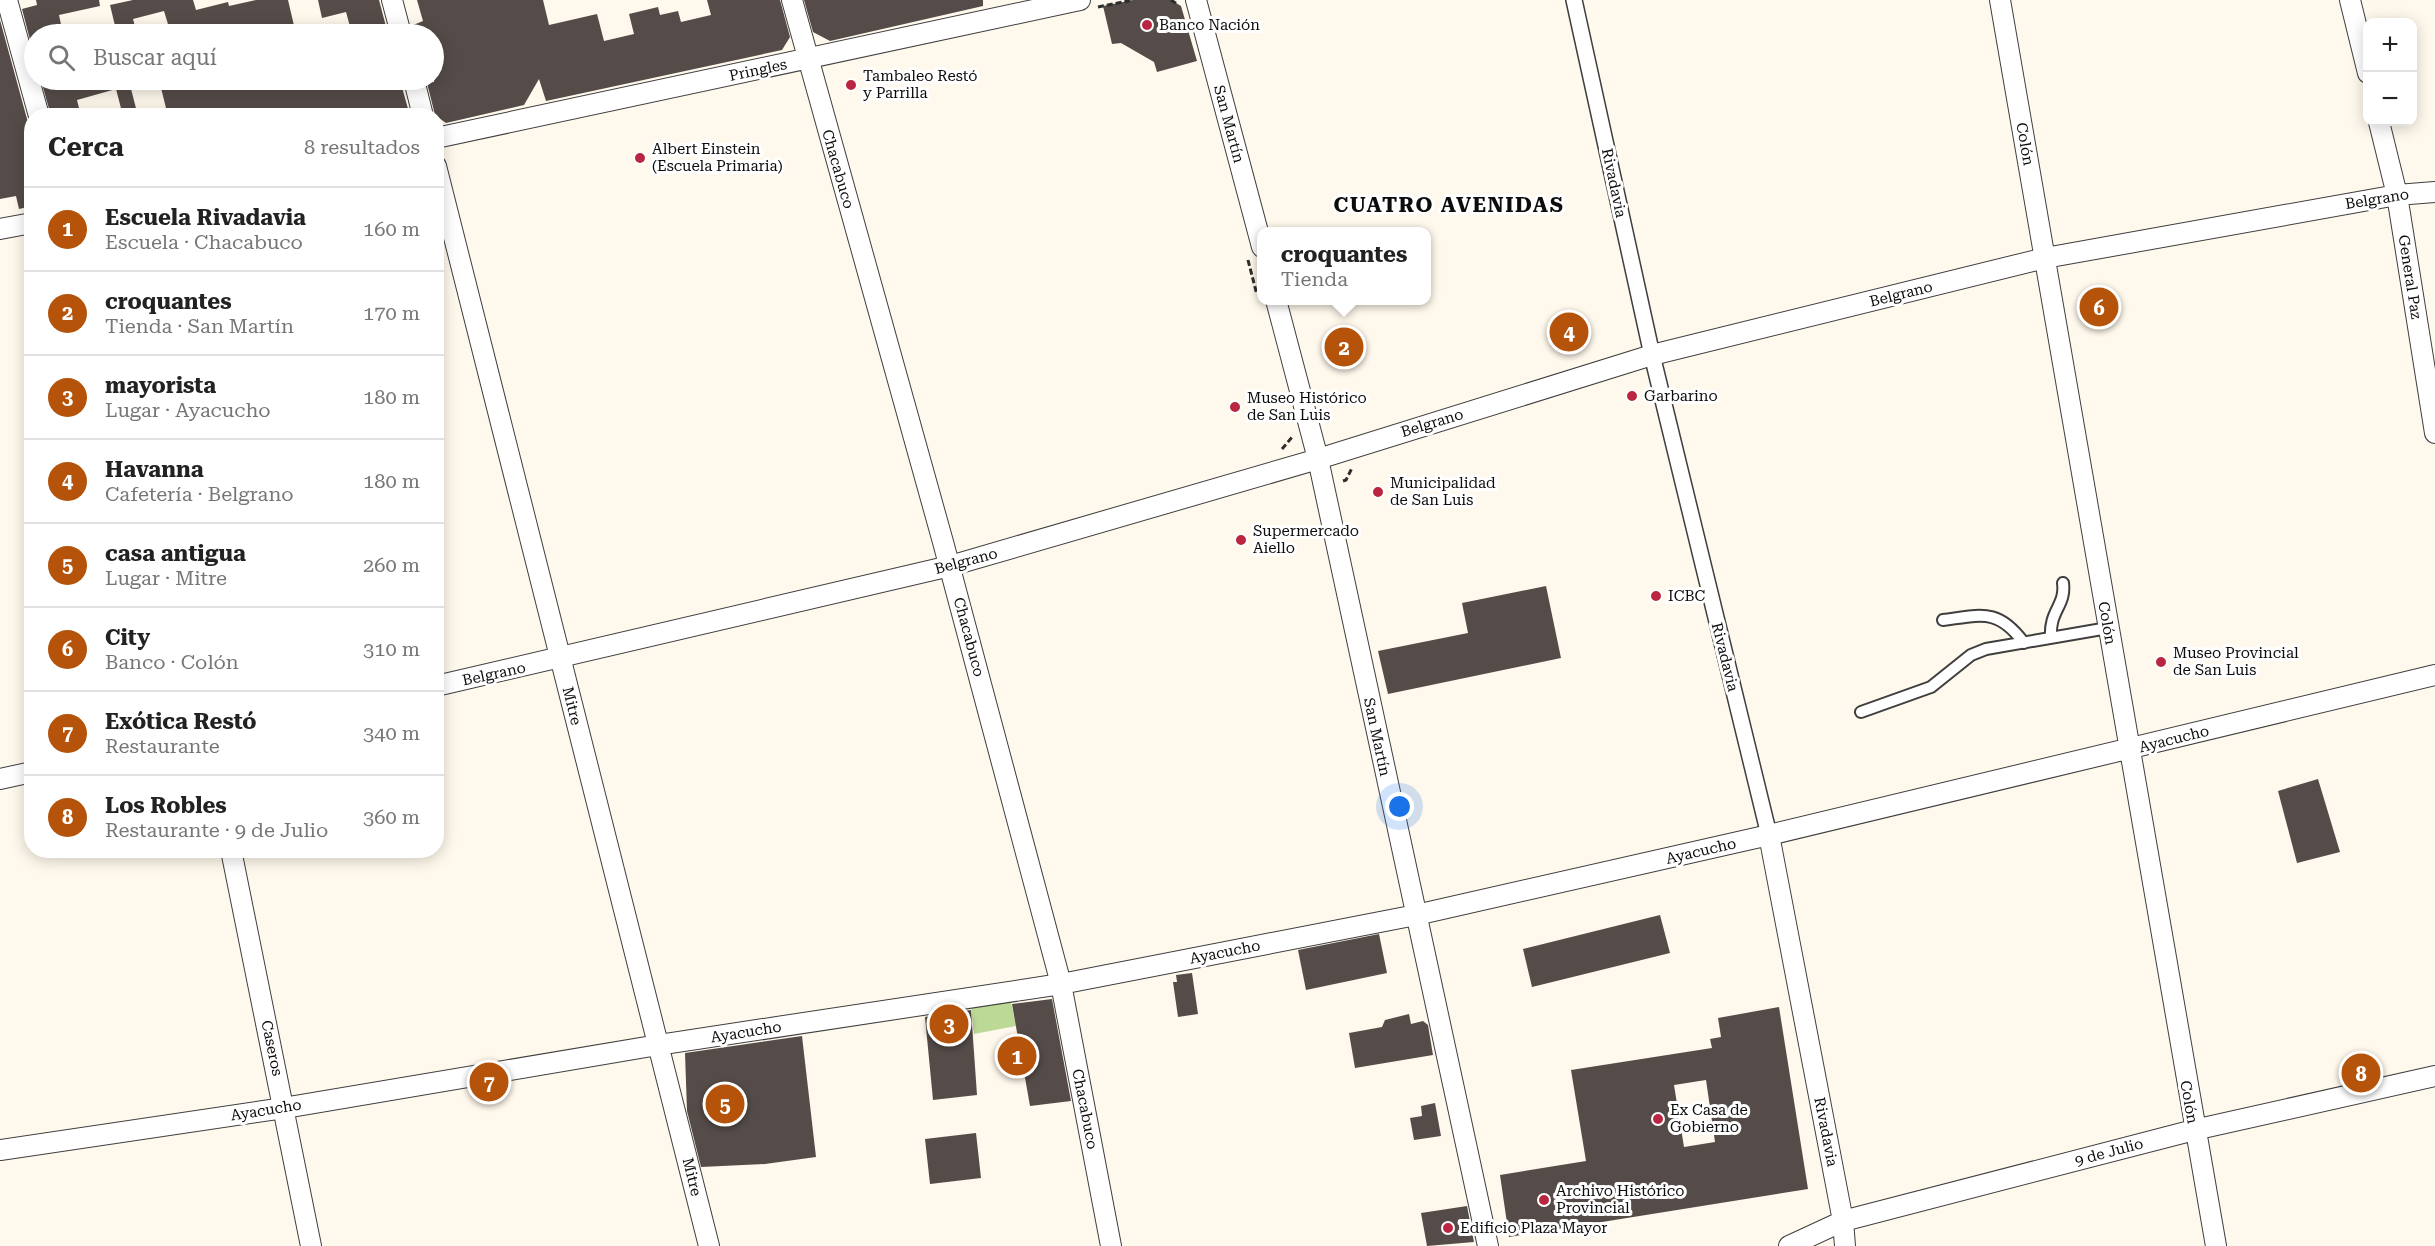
<!DOCTYPE html>
<html lang="es">
<head>
<meta charset="utf-8">
<style>
	body { margin:0; font-family:"Roboto Serif",serif; background:#f2f2f2; color:#222 }
	.controls { position:absolute; right:18px; top:18px; display:grid; overflow:hidden; border-radius:12px; box-shadow:0 3px 15px #0003 }
	.controls button { width:54px; height:54px; display:grid; place-items:center; padding:0; border:0; border-bottom:2px solid #e0e0e0; background:#fff; color:#222; font:30px sans-serif }
	.you { position:absolute; left:1400px; top:807px; width:21px; height:21px; margin:-15px; border:4px solid #fff; border-radius:50%; background:#1a73e8; box-shadow:0 0 0 9px #1a73e833 }
	.badge { display:grid; place-items:center; width:39px; height:39px; border-radius:50%; background:#b45309; color:#fff; font-size:20px; font-weight:700 }
	.pin { position:absolute; translate:-50% -50%; border:3px solid #fff; box-shadow:0 2px 6px #0006 }
	.popup { position:absolute; left:1257px; top:227px; width:174px; height:78px; box-sizing:border-box; display:grid; place-content:center; border-radius:12px; background:#fff; filter:drop-shadow(0 2px 4px #0005); font-size:20px; white-space:nowrap; color:#767676 }
	.popup b { font-size:22px; color:#222 }
	.popup::after { content:''; position:absolute; left:50%; top:100%; margin-left:-12px; border:12px solid transparent; border-top-color:#fff }
	.list { margin:0; padding:0; list-style:none }
	h2 { display:flex; justify-content:space-between; align-items:center; height:78px; margin:0; padding:0 24px; font-size:26px }
	h2 small { font-size:20px; font-weight:400; color:#767676 }
	.list li { display:grid; grid-template-columns:39px 1fr auto; gap:18px; align-items:center; box-sizing:border-box; height:84px; padding:0 24px; border-top:2px solid #e0e0e0 }
	.list b { display:block; font-size:22px; white-space:nowrap }
	.list p { margin:0; font-size:20px; white-space:nowrap; color:#767676 }
	.list em { font-size:20px; font-style:normal; color:#767676 }
	.icon { flex:none; width:33px; height:33px; fill:none; stroke:currentColor; stroke-width:2; stroke-linecap:round; stroke-linejoin:round }
	.map { position:relative; flex:none; width:2435px; height:1246px; overflow:hidden }
	.search { position:absolute; background:#fff; box-shadow:0 3px 15px #0003; left:24px; top:24px; width:420px; height:66px; display:flex; align-items:center; gap:15px; box-sizing:border-box; padding:0 21px; border-radius:33px; color:#767676; font-size:22px }
	.panel { position:absolute; background:#fff; box-shadow:0 3px 15px #0003; left:24px; top:108px; width:420px; height:750px; border-radius:24px }
	.map>svg:first-child { display:block }
</style>
</head>
<body>
<div class="map">
<svg width="2435" height="1246" viewBox="0 0 2435 1246">
	<rect width="100%" height="100%" fill="#fff8ec"/>
	<path fill="#bdd996" d="M1011,1002l5,24 -42,8 -3,-28z"/>
	<path fill="#554c49" fill-rule="evenodd" d="M36,0h63l1,6 -41,9 4,19h-29v21l-12,-46 15,-4z
		M133,0h60l3,10 32,-8 1,4 27,-6h32l8,34h-125l-7,-23 -31,8 4,15h-20l-7,-29z
		M318,0h61l9,34h-36l-6,-22 -24,6z
		M417,0h126l6,25 48,-11 7,27 30,-7 -5,-20 29,-7 2,8 18,-4 3,11 30,-7 -4,-15h73l10,37 -8,13 -236,51 -7,-22 -15,26 -78,18 -11,-8 -8,-32 7,-1v-48h-21l-2,-8 12,-5z
		M804,0h179v6l-153,35 -17,-9z
		M1133,0h38l10,6 16,55 -40,11 -3,-10 -33,-19 -9,1 -9,-38z
		M0,20l27,99 5,6v81l-13,3 -3,-13 -16,3z
		M41,80h92l1,4 -4,1 8,31h-15l-7,-27 -39,11 4,16h-30z
		M159,80h241l10,36h-242z
		M1546,586l15,72 -173,36 -10,-43 90,-18 -6,-30z
		M2318,779l22,73 -43,11 -19,-72z
		M1660,915l10,38 -138,34 -9,-38z
		M1379,934l8,39 -81,17 -8,-40z
		M1192,973l6,41 -20,3 -5,-35h4l-1,-7z
		M1052,999l19,102 -41,5 -18,-102z
		M1779,1007l29,182 -299,48 -9,-62 86,-14 -15,-91 141,-22 -2,-9 11,-2 -3,-19zM1706,1080l9,62 -31,5 -10,-62z
		M971,1010l6,85 -44,5 -8,-83z
		M1409,1014l2,10 12,-3 5,4 5,30 -78,13 -6,-35 33,-6 3,-7z
		M802,1036l14,121 -51,7 -64,3 -14,-56 -2,-58z
		M1435,1103l6,33 -27,4 -4,-22 12,-2 -1,-10z
		M976,1133l5,45 -51,6 -5,-45z
		M1467,1206l7,36 -47,4 -6,-33z"/>
	<g fill="none" stroke-linecap="round" stroke-linejoin="round">
		<g stroke="#3f3f3f" stroke-width="14">
			<path id="service" d="M1943,620c39,-5 55,-12 81,23
				M2051,638c-2,-28 15,-32 12,-55
				M1861,712l70,-25 40,-32 15,-6 122,-21"/>
		</g>
		<g stroke="#3f3f3f" stroke-width="18">
			<path id="pedestrian" d="M1574,0l78,355 117,480"/>
		</g>
		<g stroke="#3f3f3f" stroke-width="22">
			<path id="minor" d="M7,0l32,116
				M392,0l9,34
				M792,0l151,542 118,442 50,262
				M1196,0l66,247
				M2000,0l216,1246
				M2350,0l18,73
				M414,80l9,36
				M2379,122l18,73 38,238
				M436,138l644,-138
				M436,166l273,1080
				M0,229l32,-6
				M1276,300l42,159 170,787
				M436,686l514,-120 368,-107 334,-104 393,-97 352,-63 38,-3
				M0,779l32,-7
				M1769,835l74,386 2,25
				M231,850l80,396
				M0,1150l284,-42 374,-63 403,-61 355,-69 353,-80 666,-160
				M1789,1246l54,-25 351,-91 241,-54"/>
		</g>
		<path stroke="#2e2e2e" stroke-width="3" stroke-dasharray="6 3" stroke-linecap="butt" d="M1171,0l6,4
			M1098,7l35,-7
			M1248,260l9,35
			M1282,449l11,-13
			M1343,481l3,-1 6,-12"/>
		<use href="#service" stroke="#fff" stroke-width="10"/>
		<use href="#pedestrian" stroke="#fff" stroke-width="15"/>
		<use href="#minor" stroke="#fff" stroke-width="20"/>
	</g>
	<g fill="#ba2642" stroke="#fff" stroke-width="2">
		<circle cx="1147" cy="25" r="6"/>
		<circle cx="851" cy="85" r="6"/>
		<circle cx="640" cy="158" r="6"/>
		<circle cx="1632" cy="396" r="6"/>
		<circle cx="1235" cy="407" r="6"/>
		<circle cx="1378" cy="492" r="6"/>
		<circle cx="1241" cy="540" r="6"/>
		<circle cx="1656" cy="596" r="6"/>
		<circle cx="2161" cy="662" r="6"/>
		<circle cx="1658" cy="1119" r="6"/>
		<circle cx="1544" cy="1200" r="6"/>
		<circle cx="1448" cy="1228" r="6"/>
	</g>
	<g text-anchor="middle" stroke-width="6" stroke-linejoin="round" paint-order="stroke">
		<g font-size="15" fill="#0c0c0c" stroke="#fff" text-anchor="start">
			<text x="1159" y="30">Banco Nación</text>
			<text x="863" y="81">Tambaleo Restó<tspan x="863" dy="17">y Parrilla</tspan></text>
			<text x="652" y="154">Albert Einstein<tspan x="652" dy="17">(Escuela Primaria)</tspan></text>
			<text x="1644" y="401">Garbarino</text>
			<text x="1247" y="403">Museo Histórico<tspan x="1247" dy="17">de San Luis</tspan></text>
			<text x="1390" y="488">Municipalidad<tspan x="1390" dy="17">de San Luis</tspan></text>
			<text x="1253" y="536">Supermercado<tspan x="1253" dy="17">Aiello</tspan></text>
			<text x="1668" y="601">ICBC</text>
			<text x="2173" y="658">Museo Provincial<tspan x="2173" dy="17">de San Luis</tspan></text>
			<text x="1670" y="1115">Ex Casa de<tspan x="1670" dy="17">Gobierno</tspan></text>
			<text x="1556" y="1196">Archivo Histórico<tspan x="1556" dy="17">Provincial</tspan></text>
			<text x="1460" y="1233">Edificio Plaza Mayor</text>
		</g>
		<g font-size="15" fill="#0c0c0c" stroke="#fff">
			<text transform="translate(758 70) rotate(-12)" y="5">Pringles</text>
			<text transform="translate(1229 124) rotate(75)" y="5">San Martín</text>
			<text transform="translate(2025 144) rotate(80)" y="5">Colón</text>
			<text transform="translate(838 169) rotate(74)" y="5">Chacabuco</text>
			<text transform="translate(1614 183) rotate(78)" y="5">Rivadavia</text>
			<text transform="translate(2377 199) rotate(-9)" y="5">Belgrano</text>
			<text transform="translate(2410 277) rotate(81)" y="5">General Paz</text>
			<text transform="translate(1901 294) rotate(-14)" y="5">Belgrano</text>
			<text transform="translate(1432 423) rotate(-17)" y="5">Belgrano</text>
			<text transform="translate(966 561) rotate(-15)" y="5">Belgrano</text>
			<text transform="translate(2107 623) rotate(80)" y="5">Colón</text>
			<text transform="translate(969 637) rotate(75)" y="5">Chacabuco</text>
			<text transform="translate(1725 657) rotate(76)" y="5">Rivadavia</text>
			<text transform="translate(494 674) rotate(-12)" y="5">Belgrano</text>
			<text transform="translate(572 706) rotate(76)" y="5">Mitre</text>
			<text transform="translate(1377 737) rotate(78)" y="5">San Martín</text>
			<text transform="translate(2174 739) rotate(-14)" y="5">Ayacucho</text>
			<text transform="translate(1701 851) rotate(-13)" y="5">Ayacucho</text>
			<text transform="translate(1225 952) rotate(-11)" y="5">Ayacucho</text>
			<text transform="translate(746 1032) rotate(-9)" y="5">Ayacucho</text>
			<text transform="translate(272 1048) rotate(78)" y="5">Caseros</text>
			<text transform="translate(2189 1102) rotate(80)" y="5">Colón</text>
			<text transform="translate(1085 1109) rotate(79)" y="5">Chacabuco</text>
			<text transform="translate(266 1110) rotate(-9)" y="5">Ayacucho</text>
			<text transform="translate(1826 1132) rotate(79)" y="5">Rivadavia</text>
			<text transform="translate(2109 1152) rotate(-15)" y="5">9 de Julio</text>
			<text transform="translate(692 1177) rotate(76)" y="5">Mitre</text>
		</g>
		<g font-size="21" font-weight="bold" letter-spacing="1.5" fill="#0c0c0c" stroke="#fff">
			<text x="1449" y="212">CUATRO AVENIDAS</text>
		</g>
	</g>
</svg>
<div class="controls">
<button>+</button>
<button>−</button>
</div>
<div class="you"></div>
<div class="pin badge" style="left:1017px;top:1056px">1</div>
<div class="pin badge" style="left:1344px;top:347px">2</div>
<div class="popup"><b>croquantes</b>Tienda</div>
<div class="pin badge" style="left:949px;top:1024px">3</div>
<div class="pin badge" style="left:1569px;top:332px">4</div>
<div class="pin badge" style="left:725px;top:1104px">5</div>
<div class="pin badge" style="left:2099px;top:307px">6</div>
<div class="pin badge" style="left:489px;top:1082px">7</div>
<div class="pin badge" style="left:2361px;top:1073px">8</div>
<div class="search"><svg class="icon" aria-label="search" viewBox="0 0 24 24"><circle cx="10" cy="10" r="6"/><path d="M15 15l6 6"/></svg>Buscar aquí</div>
<section class="panel">
<h2>Cerca<small>8 resultados</small></h2>
<ul class="list">
<li><span class="badge">1</span><div><b>Escuela Rivadavia</b><p>Escuela · Chacabuco</p></div><em>160 m</em></li>
<li><span class="badge">2</span><div><b>croquantes</b><p>Tienda · San Martín</p></div><em>170 m</em></li>
<li><span class="badge">3</span><div><b>mayorista</b><p>Lugar · Ayacucho</p></div><em>180 m</em></li>
<li><span class="badge">4</span><div><b>Havanna</b><p>Cafetería · Belgrano</p></div><em>180 m</em></li>
<li><span class="badge">5</span><div><b>casa antigua</b><p>Lugar · Mitre</p></div><em>260 m</em></li>
<li><span class="badge">6</span><div><b>City</b><p>Banco · Colón</p></div><em>310 m</em></li>
<li><span class="badge">7</span><div><b>Exótica Restó</b><p>Restaurante</p></div><em>340 m</em></li>
<li><span class="badge">8</span><div><b>Los Robles</b><p>Restaurante · 9 de Julio</p></div><em>360 m</em></li>
</ul>
</section>
</div>
</body>
</html>
